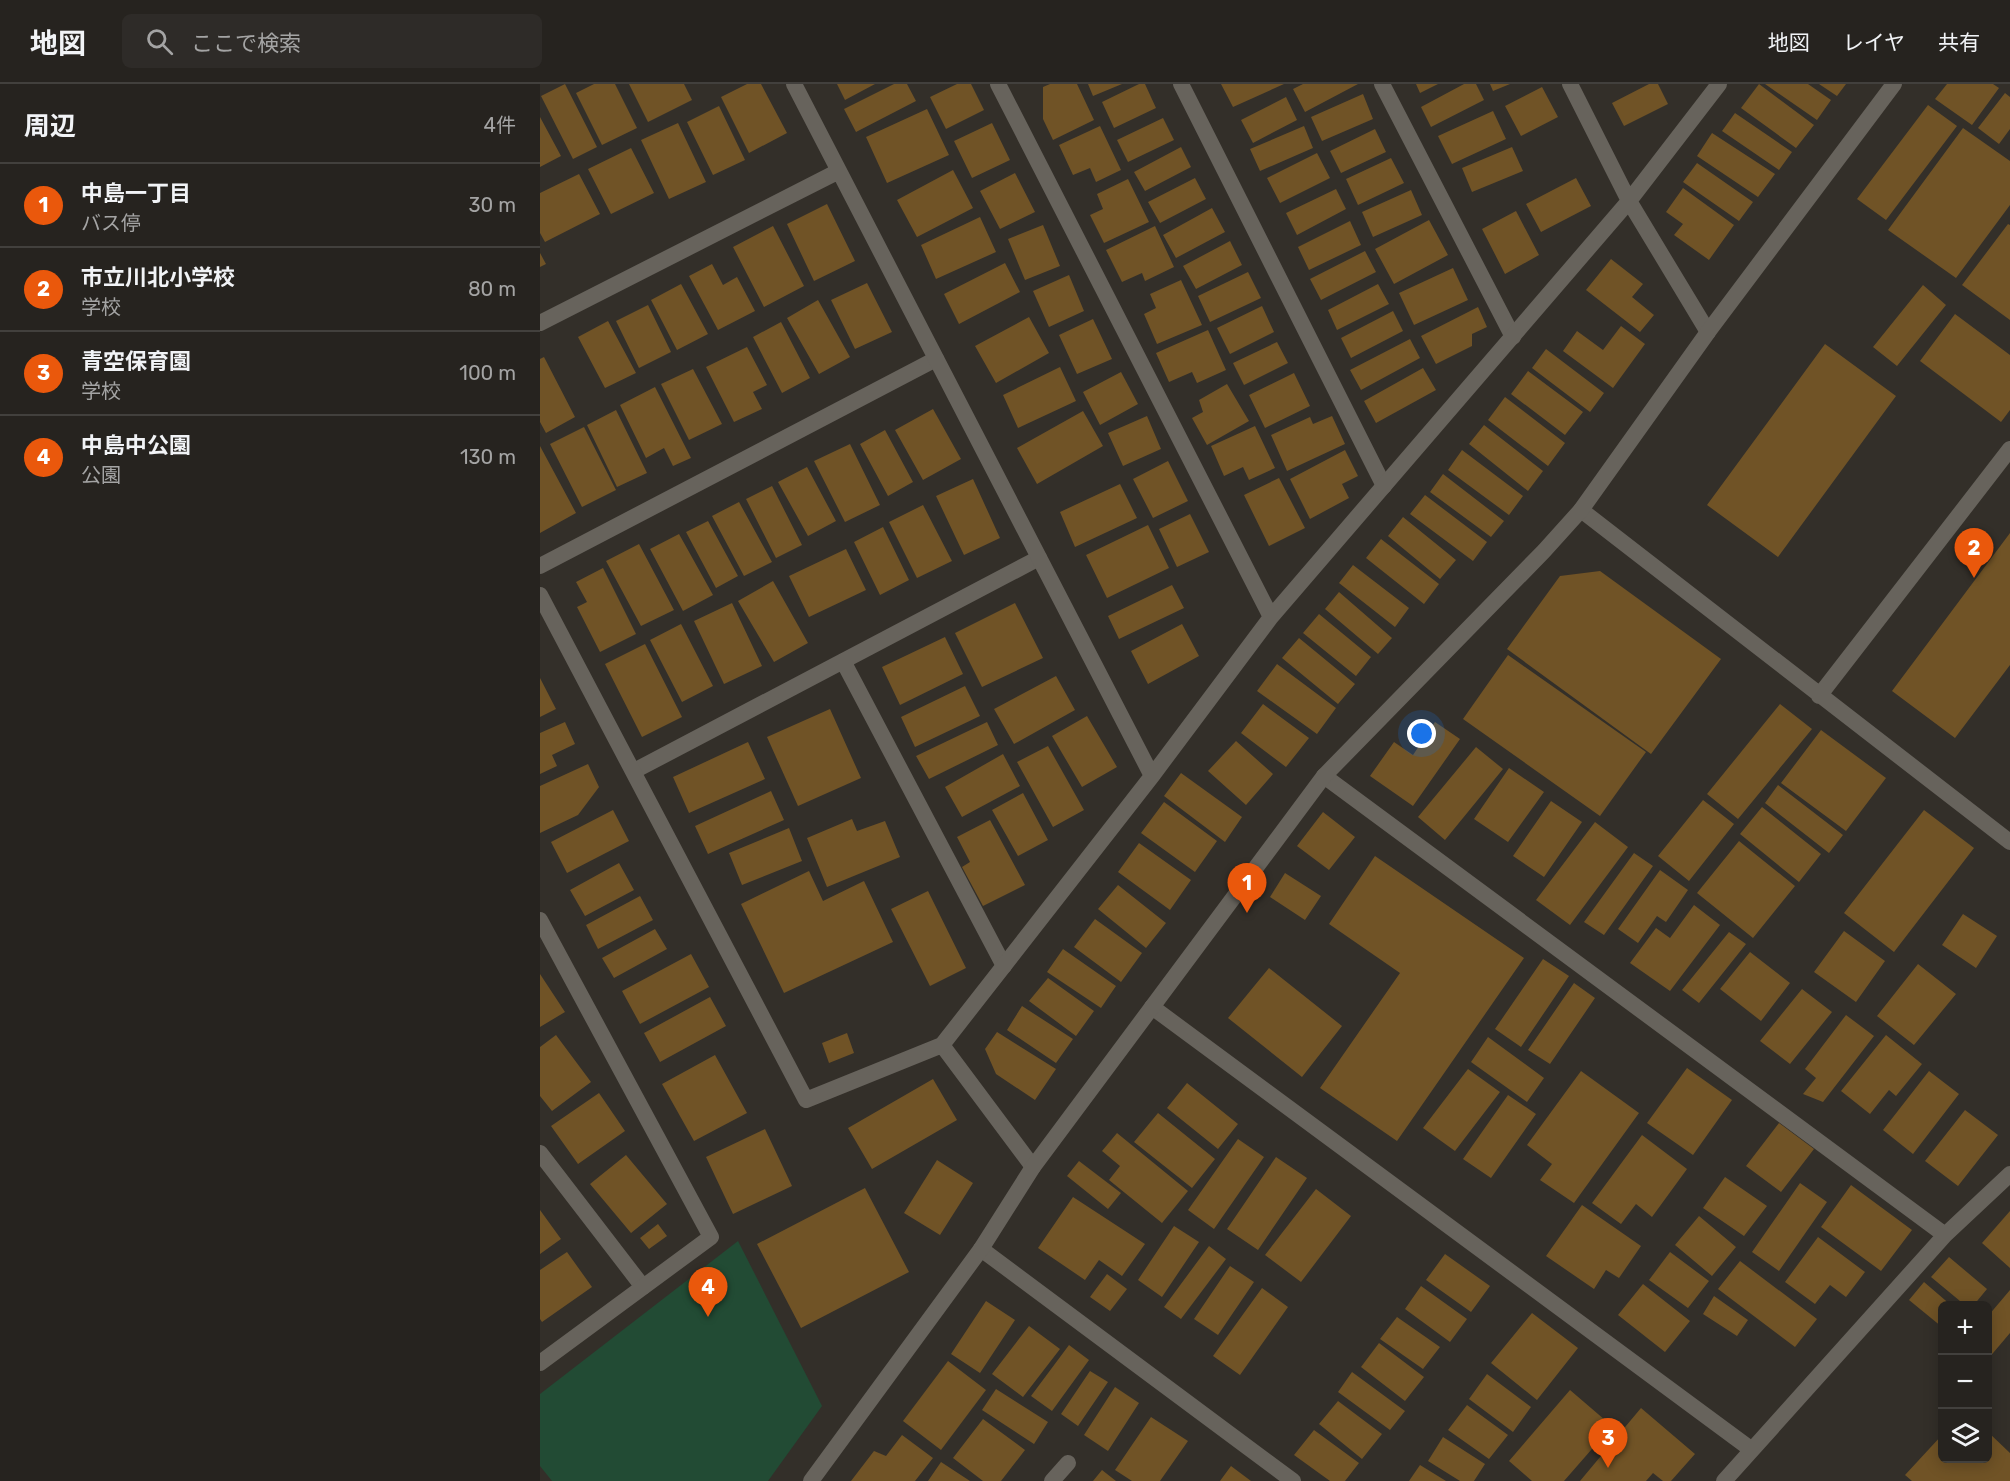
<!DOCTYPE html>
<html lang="ja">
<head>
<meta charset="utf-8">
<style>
	body { margin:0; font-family:Rubik,"Noto Sans JP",sans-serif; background:#2e2b28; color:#f1f3f6 }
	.controls { position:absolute; right:18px; bottom:18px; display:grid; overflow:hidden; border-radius:9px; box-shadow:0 3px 15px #0003 }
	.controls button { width:54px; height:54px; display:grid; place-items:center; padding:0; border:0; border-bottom:2px solid #42403d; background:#26231f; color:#f1f3f6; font:30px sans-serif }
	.you { position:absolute; left:882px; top:650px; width:21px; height:21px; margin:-15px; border:4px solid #fff; border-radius:50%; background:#1a73e8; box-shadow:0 0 0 9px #1a73e833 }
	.badge { display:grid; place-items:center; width:39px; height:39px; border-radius:50%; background:#ea580c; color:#fff; font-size:20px; font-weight:700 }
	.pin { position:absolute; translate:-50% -50px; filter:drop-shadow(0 2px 3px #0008) }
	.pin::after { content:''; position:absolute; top:32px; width:21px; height:18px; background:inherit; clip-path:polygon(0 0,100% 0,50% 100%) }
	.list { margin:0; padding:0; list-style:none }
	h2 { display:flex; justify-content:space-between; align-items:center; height:78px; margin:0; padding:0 24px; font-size:26px }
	h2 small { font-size:20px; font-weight:400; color:#a4a4a4 }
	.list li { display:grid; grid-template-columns:39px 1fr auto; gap:18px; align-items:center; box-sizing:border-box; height:84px; padding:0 24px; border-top:2px solid #42403d }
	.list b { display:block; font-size:22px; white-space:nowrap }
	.list p { margin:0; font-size:20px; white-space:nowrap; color:#a4a4a4 }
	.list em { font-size:20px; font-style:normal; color:#a4a4a4 }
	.icon { flex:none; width:33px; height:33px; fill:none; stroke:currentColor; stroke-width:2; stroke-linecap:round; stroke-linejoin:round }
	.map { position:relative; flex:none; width:1470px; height:1397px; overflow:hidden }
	header { display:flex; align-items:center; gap:36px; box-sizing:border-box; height:84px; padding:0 30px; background:#26231f; border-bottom:2px solid #42403d }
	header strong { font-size:28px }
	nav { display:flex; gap:33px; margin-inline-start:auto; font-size:21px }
	.search { width:420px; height:54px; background:#2e2b28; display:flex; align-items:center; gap:15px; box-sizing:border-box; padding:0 21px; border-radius:9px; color:#a4a4a4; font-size:22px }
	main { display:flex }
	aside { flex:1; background:#26231f }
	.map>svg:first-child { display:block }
</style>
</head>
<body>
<header>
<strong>地図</strong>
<div class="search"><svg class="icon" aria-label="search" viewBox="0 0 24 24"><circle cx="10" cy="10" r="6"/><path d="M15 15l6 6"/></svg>ここで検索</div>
<nav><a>地図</a><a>レイヤ</a><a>共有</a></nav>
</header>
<main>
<aside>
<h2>周辺<small>4件</small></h2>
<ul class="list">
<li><span class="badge">1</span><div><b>中島一丁目</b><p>バス停</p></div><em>30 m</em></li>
<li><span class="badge">2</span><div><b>市立川北小学校</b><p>学校</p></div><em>80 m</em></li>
<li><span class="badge">3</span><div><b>青空保育園</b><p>学校</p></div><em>100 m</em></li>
<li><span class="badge">4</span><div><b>中島中公園</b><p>公園</p></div><em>130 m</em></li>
</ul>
</aside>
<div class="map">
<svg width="1470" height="1397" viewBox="0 0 1470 1397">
	<rect width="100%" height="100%" fill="#332f29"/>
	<path fill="#224b34" d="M198,1157l84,165 -54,75h-216l-12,-15v-72z"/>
	<path fill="#705326" d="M25,0l32,63 -24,12 -32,-63z
		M54,0h21l22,44 -35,17 -26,-52z
		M89,0h55l8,16 -44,22z
		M207,0h14l26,49 -38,20 -28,-56z
		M297,0h38l-30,16z
		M354,0h13l9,17 -60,31 -12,-23z
		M417,0h14l13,26 -38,19 -16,-32z
		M510,0h27l17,36 -41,20 -10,-21v-32z
		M548,0h34l-29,12z
		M599,0h6l11,24 -42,20 -12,-26z
		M681,0h63l-51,23z
		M763,0h55l-53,28 -12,-23z
		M876,0h22l-18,9z
		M924,0h12l8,16 -53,27 -10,-20z
		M950,0h20l-17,7z
		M1109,0h9l10,20 -44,22 -12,-23z
		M1219,0l55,41 -18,23 -55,-40z
		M1225,0h43l23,16 -14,20z
		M1279,0h27l-9,12z
		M1407,0h46l6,4 -27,37 -37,-26z
		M1002,3l16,30 -37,19 -16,-30z
		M1465,9l5,4v32l-11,15 -21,-16z
		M823,10l10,25 -51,22 -11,-24z
		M746,13l11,23 -44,23 -12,-23z
		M1388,21l29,21 -71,94 -29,-21z
		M179,22l26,54 -32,15 -26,-53z
		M387,25l22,46 -62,28 -21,-46z
		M953,27l13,28 -54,25 -14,-28z
		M1195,29l57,39 -13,18 -57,-39z
		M0,33l21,39 -21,11z
		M623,34l11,22 -46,22 -11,-22z
		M138,39l28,59 -37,17 -28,-59z
		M452,39l18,37 -38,18 -18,-37z
		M560,42l21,44 -25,12 -6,-14 -17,7 -14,-30z
		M764,42l9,22 -53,23 -10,-22z
		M1423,44l47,33v44l-54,73 -68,-48z
		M835,45l11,23 -45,21 -11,-22z
		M1172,49l63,41 -17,23 -61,-41z
		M641,63l10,20 -46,24 -11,-19z
		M972,63l11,24 -51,21 -10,-24z
		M91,64l23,45 -43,21 -23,-45z
		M777,69l13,25 -50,25 -13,-25z
		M851,74l13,25 -46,22 -12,-26z
		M1157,79l56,39 -14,19 -56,-39z
		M413,86l20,38 -56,29 -20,-37z
		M475,89l20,39 -35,17 -20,-38z
		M39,90l21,40 -55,28 -5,-9v-40z
		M655,94l11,21 -46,24 -12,-21z
		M1036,94l15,28 -50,26 -15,-28z
		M588,95l21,43 -45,21 -14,-28 13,-6 -6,-15z
		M1143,104l51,37 -25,35 -35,-25 9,-11 -17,-12z
		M796,105l10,20 -49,26 -11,-22z
		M871,106l11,25 -49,22 -11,-25z
		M287,120l28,57 -41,20 -27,-57z
		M672,124l13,24 -49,26 -13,-23z
		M976,127l23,44 -34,19 -23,-45z
		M440,133l16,35 -60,27 -15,-34z
		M889,136l19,35 -54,29 -19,-35z
		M810,137l11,24 -52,25 -11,-23z
		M1468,140l2,1v95l-48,-35z
		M503,141l17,41 -35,14 -17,-41z
		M233,142l31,60 -40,21 -31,-60z
		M615,142l19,41 -29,14 -3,-8 -20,9 -16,-32z
		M690,157l12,24 -46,24 -13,-23z
		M825,167l11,21 -55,28 -11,-21z
		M0,169l6,11 -6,3z
		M1071,175l32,25 -11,13 22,18 -14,17 -54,-42z
		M465,179l15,29 -61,32 -15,-30z
		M172,180l11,21 14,-8 18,34 -37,19 -29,-54z
		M913,184l15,32 -54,25 -15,-32z
		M708,188l13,26 -51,24 -12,-26z
		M529,191l15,36 -35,16 -16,-36z
		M641,196l21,45 -45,19 -13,-30 12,-6 -6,-14z
		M327,199l25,49 -37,17 -24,-49z
		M141,200l27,50 -31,16 -26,-50z
		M838,200l11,20 -52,26 -9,-20z
		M1383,201l23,20 -49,61 -24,-19z
		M278,216l32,57 -31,17 -32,-56z
		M108,221l23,47 -32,16 -23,-47z
		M722,222l12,26 -44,22 -13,-26z
		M938,223l9,20 -15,7v12l-36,18 -15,-28z
		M853,227l10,20 -52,27 -10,-20z
		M1415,230l55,41v55l-9,12 -81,-61z
		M489,233l20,36 -53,30 -21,-37z
		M553,235l19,40 -35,15 -18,-39z
		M68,237l28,52 -31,15 -27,-51z
		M241,238l29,56 -28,15 -29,-56z
		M1081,242l24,18 -32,44 -50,-37 14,-20 26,19z
		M668,246l18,40 -29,13 -5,-11 -23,10 -13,-29z
		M870,255l10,19 -59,32 -11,-20z
		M737,258l11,21 -44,22 -11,-22z
		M1285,260l71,52 -118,161 -71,-52z
		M207,263l20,38 -14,7 9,17 -28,13 -28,-55z
		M1006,265l58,44 -14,19 -58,-44z
		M4,273l31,60 -29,16 -6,-11v-63z
		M520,283l16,34 -58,27 -15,-33z
		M883,284l13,22 -60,33 -12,-22z
		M153,285l29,55 -33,16 -28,-56z
		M988,287l55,41 -18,23 -54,-41z
		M581,288l17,32 -38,21 -17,-33z
		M754,289l16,33 -45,22 -16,-33z
		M687,300l22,37 -42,24 -15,-27 11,-6 -4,-12z
		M115,303l36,71 -18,8 -9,-18 -18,10 -26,-53z
		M965,313l60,46 -17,23 -60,-46z
		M393,325l28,50 -38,21 -28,-50z
		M76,326l31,63 -30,14 -30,-62z
		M543,327l20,35 -66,38 -20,-36z
		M607,332l14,33 -38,17 -15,-33z
		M792,332l13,28 -58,27 -16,-36 39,-18 3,7z
		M944,341l59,46 -15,20 -59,-47z
		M715,342l20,42 -26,12 -6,-13 -19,9 -13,-30z
		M44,343l32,63 -34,17 -32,-63z
		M345,346l28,52 -25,14 -28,-52z
		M310,360l30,61 -35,17 -31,-61z
		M0,362l36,67 -36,20z
		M805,366l13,26 -16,8 7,14 -39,21 -20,-40z
		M922,366l61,46 -14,19 -61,-45z
		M628,377l20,40 -35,17 -20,-39z
		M267,383l29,54 -28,15 -30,-54z
		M903,390l61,47 -13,16 -61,-45z
		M739,394l26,50 -36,18 -25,-51z
		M433,395l27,59 -36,17 -28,-59z
		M580,400l17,34 -62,29 -15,-35z
		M232,402l30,59 -26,13 -30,-59z
		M885,411l62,47 -14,19 -63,-47z
		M199,418l33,60 -28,14 -32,-60z
		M383,421l29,56 -35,17 -28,-56z
		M650,430l19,38 -32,15 -18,-38z
		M863,433l53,43 -16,19 -52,-43z
		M168,437l30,55 -22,12 -30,-56z
		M608,441l21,43 -62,30 -21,-43z
		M343,443l26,53 -29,15 -26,-53z
		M1470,449v132l-55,73 -63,-47z
		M139,450l34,61 -30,16 -33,-62z
		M841,455l58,45 -15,20 -58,-46z
		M99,460l35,66 -33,16 -35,-65z
		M306,465l20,41 -57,27 -20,-41z
		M813,481l56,43 -14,19 -56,-44z
		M63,484l33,66 -36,18 -23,-45 10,-5 -11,-20z
		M1060,487l121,88 -70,95 -144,-105 53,-73z
		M233,497l35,62 -34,19 -36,-61z
		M632,501l12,23 -65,31 -11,-23z
		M799,508l53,46 -14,16 -53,-45z
		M192,519l30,63 -38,18 -30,-63z
		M475,519l28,55 -61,29 -27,-54z
		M779,530l52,43 -15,19 -53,-43z
		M141,540l32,62 -31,16 -32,-62z
		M642,540l17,32 -51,28 -17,-33z
		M405,553l18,37 -63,31 -18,-38z
		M759,554l56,46 -17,20 -56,-46z
		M105,560l37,73 -40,20 -37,-73z
		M968,571l138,97 -46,64 -137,-97z
		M737,580l59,44 -19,26 -60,-43z
		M516,592l19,34 -61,34 -20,-35z
		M0,594l16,31 -16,8z
		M425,602l15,30 -65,31 -14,-30z
		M723,620l46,34 -23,29 -45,-34z
		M1240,620l32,25 -74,90 -31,-25z
		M290,625l31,69 -63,28 -31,-69z
		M547,632l30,51 -35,20 -30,-51z
		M25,638l10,22 -23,11 5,11 -17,8v-41z
		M447,638l11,23 -69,34 -13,-23z
		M895,638l25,17 -47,67 -43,-30 24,-34 19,13z
		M1281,646l65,48 -40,53 -65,-48z
		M696,657l37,33 -27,31 -38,-34z
		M208,658l17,37 -76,34 -16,-36z
		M508,662l36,64 -31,17 -36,-65z
		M936,663l27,22 -58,71 -27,-23z
		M463,670l17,32 -58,31 -17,-30z
		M48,680l11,23 -21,28 -38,18v-47z
		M969,684l35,24 -36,50 -34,-23z
		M641,689l61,44 -17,25 -61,-46z
		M1238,701l65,50 -14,18 -64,-50z
		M231,707l13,29 -76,34 -13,-28z
		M483,709l25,47 -30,16 -26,-46z
		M1163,716l31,24 -45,57 -31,-25z
		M1011,717l31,21 -38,55 -31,-21z
		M624,718l53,39 -22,31 -54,-39z
		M1222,723l59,47 -22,28 -59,-48z
		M73,726l16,31 -62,32 -16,-31z
		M1384,726l50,38 -80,104 -50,-39z
		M783,728l32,25 -26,33 -32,-24z
		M312,735l5,12 28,-10 15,36 -73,30 -20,-49z
		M450,736l35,65 -42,21 -21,-39 8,-5 -13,-25z
		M1055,738l33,25 -58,78 -34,-25z
		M249,744l13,33 -60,24 -13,-32z
		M1199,757l56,45 -42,52 -56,-45z
		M599,759l52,37 -21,30 -52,-38z
		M1094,769l19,13 -49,69 -20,-13z
		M835,772l149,102 -127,183 -77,-53 80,-115 -71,-49z
		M79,779l15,27 -49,26 -15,-26z
		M1120,786l28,20 -22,32 -9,-6 -19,27 -20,-14z
		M269,787l14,30 41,-20 29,61 -109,51 -43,-89z
		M745,789l36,23 -16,24 -35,-23z
		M578,801l48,38 -20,25 -48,-39z
		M388,807l38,77 -36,18 -39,-77z
		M100,812l13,24 -55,29 -12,-24z
		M1154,821l26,20 -50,66 -40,-28 26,-35 14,10z
		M1423,830l34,22 -21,32 -34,-23z
		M555,835l47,34 -21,29 -47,-35z
		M115,845l12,20 -53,29 -12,-20z
		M1304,847l41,30 -29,41 -42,-30z
		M1189,848l17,12 -47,59 -17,-13z
		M523,865l53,37 -15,22 -54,-36z
		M1210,868l40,31 -29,38 -41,-32z
		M151,870l18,33 -69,37 -18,-33z
		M1003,875l26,17 -48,71 -26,-18z
		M1378,880l38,30 -42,51 -37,-29z
		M729,884l73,58 -40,51 -74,-59z
		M0,890l25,38 -25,15z
		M508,894l46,33 -18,25 -47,-35z
		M1034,899l21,15 -45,66 -22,-14z
		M1262,905l30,23 -42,52 -30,-23z
		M170,913l16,29 -66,36 -16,-29z
		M482,922l51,33 -17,24 -49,-33z
		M1306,931l28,21 -51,66 -20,-8 13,-16 -11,-9z
		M457,948l59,37 -21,31 -39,-26 -11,-25z
		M307,949l7,20 -25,10 -7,-20z
		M16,951l35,47 -39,29 -12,-15v-49z
		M1346,951l36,29 -26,32 -7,-6 -19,24 -29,-23z
		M948,953l56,41 -17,24 -56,-40z
		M175,971l32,58 -53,28 -32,-57z
		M1147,984l45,32 -39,55 -46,-32z
		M928,985l32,23 -45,59 -32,-23z
		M1041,987l58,42 -65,90 -34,-23 12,-16 -25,-19z
		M1389,987l30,23 -46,60 -30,-24z
		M393,995l24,41 -85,49 -24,-41z
		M647,999l51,41 -20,25 -51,-41z
		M59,1009l26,38 -47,33 -27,-38z
		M968,1011l28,19 -45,64 -28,-19z
		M1425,1026l33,25 -40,51 -33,-25z
		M618,1029l57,46 -23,29 -58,-46z
		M1239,1039l35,26 -33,43 -35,-26z
		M225,1045l27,57 -59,28 -27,-57z
		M577,1049l71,58 -26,32 -53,-43 11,-14 -18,-15z
		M1102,1051l45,34 -35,48 -16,-13 -15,20 -29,-21z
		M698,1055l26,18 -50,72 -26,-19z
		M86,1071l41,49 -36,29 -41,-49z
		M736,1073l31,21 -49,72 -31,-21z
		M397,1076l36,23 -33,52 -36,-22z
		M539,1077l42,32 -13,16 -41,-33z
		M1185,1093l42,29 -23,30 -41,-28z
		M1260,1099l27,19 -48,69 -27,-19z
		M1311,1101l61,45 -31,41 -60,-44z
		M325,1104l44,84 -108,56 -44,-84z
		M776,1105l35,27 -50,66 -36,-27z
		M533,1113l72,47 -23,32 -23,-16 -14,20 -47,-32z
		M1042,1121l59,41 -22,32 -13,-8 -12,19 -48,-33z
		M0,1126l21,29 -21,15z
		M1470,1127v57l-28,-25z
		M1159,1132l37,31 -24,29 -37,-31z
		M118,1140l9,12 -18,13 -9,-11z
		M634,1142l25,16 -37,55 -24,-17z
		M1278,1153l47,35 -19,25 -16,-12 -15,19 -30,-22z
		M669,1162l17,13 -45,60 -17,-12z
		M27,1168l25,35 -50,35 -2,-3v-49z
		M1130,1168l39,29 -21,27 -39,-28z
		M905,1170l45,32 -19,26 -45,-32z
		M1409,1173l38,32 -14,17h-7l-35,-29z
		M1200,1177l77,58 -22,28 -77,-58z
		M690,1182l24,16 -36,53 -24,-16z
		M567,1190l20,15 -17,22 -20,-14z
		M1384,1198l28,24h-10v21l-33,-27z
		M1103,1200l47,37 -25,31 -47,-37z
		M881,1202l46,33 -17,23 -45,-33z
		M722,1204l26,19 -48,68 -27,-19z
		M1470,1206v43l-22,26v-43z
		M1174,1212l34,24 -11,16 -34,-22z
		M446,1217l29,19 -35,53 -29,-19z
		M992,1229l46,35 -41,52 -46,-37z
		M857,1233l43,30 -17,22 -43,-30z
		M489,1242l31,23 -37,48 -31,-23z
		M839,1259l45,34 -19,24 -44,-34z
		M529,1261l20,15 -37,51 -21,-15z
		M408,1277l38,29 -45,60 -38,-29z
		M550,1287l18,11 -30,44 -17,-12z
		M812,1288l53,39 -15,19 -52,-38z
		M947,1290l44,33 -18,25 -44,-33z
		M575,1303l24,16 -31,48 -24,-16z
		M456,1305l52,33 -14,22 -52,-34z
		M1030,1306l42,36 -48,55h-32l-23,-20z
		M798,1317l44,33 -20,25 -43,-35z
		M927,1321l41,30 -19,24 -41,-29z
		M1101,1324l54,46 -24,27h-8l-10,-8 -7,8h-66z
		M611,1333l37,24 -28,40h-28l-17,-11z
		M443,1335l42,31 -24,31h-18l-30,-23z
		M774,1346l45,33 -14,18h-15l-36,-26z
		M1448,1348l22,21v28h-98l-7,-6 37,-40v23h46z
		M362,1351l31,23 -18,23h-64l23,-30 12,5z
		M903,1353l42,27 -11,17h-14l-32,-20z
		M401,1378l29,19h-42z
		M880,1381l26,16h-37z
		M691,1382l20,15h-31z
		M562,1386l14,11h-23z"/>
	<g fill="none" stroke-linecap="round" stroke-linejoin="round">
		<path stroke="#67635c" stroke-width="16" d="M641,0l203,402
			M842,0l131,253
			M0,482l396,-207
			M303,577l161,305
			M94,687l405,-213
			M0,1069l103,134
			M512,1397l16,-18"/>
		<path stroke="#67635c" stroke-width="16" d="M254,0l358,692
			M458,0l273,533
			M1030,0l59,117 79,131
			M0,239l299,-152
			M1041,426l429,332
			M0,511l266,505 136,-55 210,-269 119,-159 358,-416 90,-117
			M1279,612l191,-247
			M784,692l621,459
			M0,836l171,317 -171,126
			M612,923l600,443
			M402,961l91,122
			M441,1165l312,232
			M1184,1397l221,-246 65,-61"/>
		<path stroke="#67635c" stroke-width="16" d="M271,1397l170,-232 52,-82 291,-391 220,-225 37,-41 127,-178 186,-248"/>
	</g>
</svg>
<div class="controls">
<button>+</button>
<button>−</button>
<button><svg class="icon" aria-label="layers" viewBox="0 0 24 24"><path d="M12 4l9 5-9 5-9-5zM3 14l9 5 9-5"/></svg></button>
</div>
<div class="you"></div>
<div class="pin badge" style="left:707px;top:829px">1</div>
<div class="pin badge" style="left:1434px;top:494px">2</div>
<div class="pin badge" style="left:1068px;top:1384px">3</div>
<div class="pin badge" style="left:168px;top:1233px">4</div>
</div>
</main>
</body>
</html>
